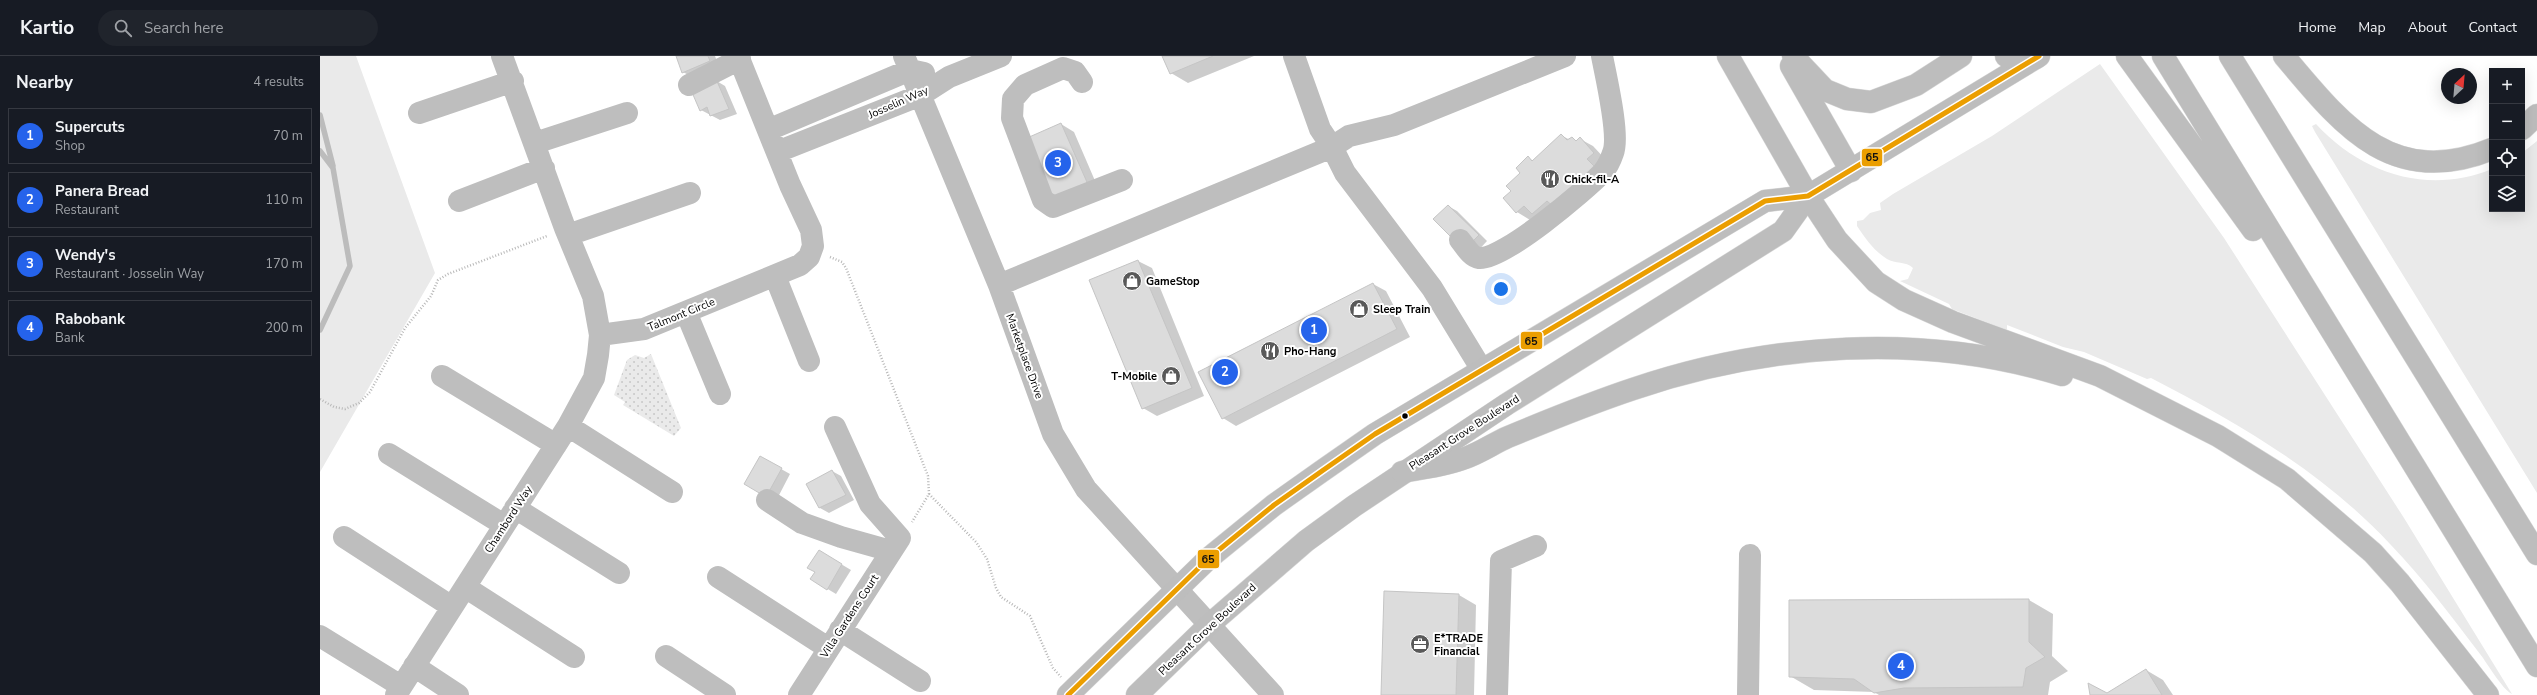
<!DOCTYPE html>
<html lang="en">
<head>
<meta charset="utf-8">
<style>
	body { margin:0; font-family:"Nunito Sans",sans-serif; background:#20242c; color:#f1f3f6 }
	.controls { position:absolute; right:12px; top:12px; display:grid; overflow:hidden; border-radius:0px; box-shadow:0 4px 16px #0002 }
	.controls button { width:36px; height:36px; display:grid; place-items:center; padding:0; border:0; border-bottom:1px solid #363941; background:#171b24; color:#f1f3f6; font:20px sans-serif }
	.compass { position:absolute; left:2121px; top:12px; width:36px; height:36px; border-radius:50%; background:#171b24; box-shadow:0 4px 16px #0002; rotate:26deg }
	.you { position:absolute; left:1181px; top:233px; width:14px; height:14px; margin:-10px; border:3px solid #fff; border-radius:50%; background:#1a73e8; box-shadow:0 0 0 6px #1a73e833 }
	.badge { display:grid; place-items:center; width:26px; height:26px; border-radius:50%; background:#2563eb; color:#fff; font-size:13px; font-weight:700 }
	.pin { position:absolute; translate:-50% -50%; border:2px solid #fff; box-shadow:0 1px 4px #0006 }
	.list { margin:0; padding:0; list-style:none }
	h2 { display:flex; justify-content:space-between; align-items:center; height:52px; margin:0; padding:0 16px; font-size:17px }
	h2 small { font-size:13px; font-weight:400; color:#9ea1a6 }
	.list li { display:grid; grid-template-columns:26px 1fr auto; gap:12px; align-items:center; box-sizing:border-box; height:56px; margin:0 8px 8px; padding:0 8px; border:1px solid #363941; border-radius:0px }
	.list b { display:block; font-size:15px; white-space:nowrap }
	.list p { margin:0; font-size:13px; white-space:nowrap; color:#9ea1a6 }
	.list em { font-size:13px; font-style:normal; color:#9ea1a6 }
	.icon { flex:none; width:22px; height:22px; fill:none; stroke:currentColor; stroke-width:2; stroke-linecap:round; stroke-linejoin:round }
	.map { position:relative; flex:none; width:2217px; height:639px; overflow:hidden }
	header { display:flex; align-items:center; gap:24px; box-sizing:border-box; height:56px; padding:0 20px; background:#171b24; border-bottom:1px solid #363941 }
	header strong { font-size:19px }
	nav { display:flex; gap:22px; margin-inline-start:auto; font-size:14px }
	.search { width:280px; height:36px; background:#20242c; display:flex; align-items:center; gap:10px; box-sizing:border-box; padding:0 14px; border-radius:22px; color:#9ea1a6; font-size:15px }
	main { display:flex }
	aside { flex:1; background:#171b24 }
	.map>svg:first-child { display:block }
</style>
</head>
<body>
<header>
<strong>Kartio</strong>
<div class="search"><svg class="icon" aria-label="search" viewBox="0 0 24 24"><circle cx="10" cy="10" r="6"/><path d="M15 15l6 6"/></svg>Search here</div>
<nav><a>Home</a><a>Map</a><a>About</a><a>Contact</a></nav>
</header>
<main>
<aside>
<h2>Nearby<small>4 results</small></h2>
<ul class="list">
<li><span class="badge">1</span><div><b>Supercuts</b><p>Shop</p></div><em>70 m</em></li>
<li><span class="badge">2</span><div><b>Panera Bread</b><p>Restaurant</p></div><em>110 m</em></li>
<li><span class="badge">3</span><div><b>Wendy's</b><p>Restaurant · Josselin Way</p></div><em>170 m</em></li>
<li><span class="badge">4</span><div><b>Rabobank</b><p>Bank</p></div><em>200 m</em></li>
</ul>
</aside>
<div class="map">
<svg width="2217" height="639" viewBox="0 0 2217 639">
	<defs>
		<pattern id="park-dots" width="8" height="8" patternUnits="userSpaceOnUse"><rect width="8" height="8" fill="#eaeaea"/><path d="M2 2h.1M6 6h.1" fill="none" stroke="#c7c7c7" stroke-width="1.8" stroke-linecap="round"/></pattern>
	</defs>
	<rect width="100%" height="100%" fill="#fff"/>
	<path fill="#eaeaea" d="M0,0h36l79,217 -115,199z
		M1780,8l124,174 180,280 108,176c-11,-6 -24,-30 -32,-40 -29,-38 -57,-76 -90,-110 -67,-72 -152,-121 -239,-166l-4,1 -63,-27 -21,-5 -56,-22v5l-55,-21 -3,-5 -49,-23 8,-2 5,-11c-7,-7 -18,-4 -26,-9 -13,-8 -22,-21 -30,-33v-5l6,-1 7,-7 11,-3 -1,-7 13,-9 99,-58z
		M1996,68c46,50 112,71 176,45v40h30v-56l15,-12v352l-222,-361 -3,-6z"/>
	<path fill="url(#park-dots)" d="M331,298l30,74 -7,8 -51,-31 2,-3 -11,-7 13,-35 8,-5 9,3z"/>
	<path fill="#0003" d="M357,0h38l4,11 -27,10 -9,-5z
		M843,0h91l-66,27 -17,-10z
		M395,24l10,6 12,28 -17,6 -19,-10z
		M741,68l13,8 28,65 -33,14z
		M1241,79l9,5 2,-2 5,3 3,-2 13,7 14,15 -77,59 -13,-8 -5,-21 16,-33 6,3z
		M1128,150l9,5 30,30 -13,14z
		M818,205l14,7 52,128 -47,20 -14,-8z
		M1053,228l13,7 24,46 -174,89 -13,-8z
		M440,401l30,17 -14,27 -30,-17z
		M512,415l9,5 13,24 -25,13 -9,-5 -13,-24z
		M499,495l32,19 -15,24 -25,-15 5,-7z
		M1139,539l17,10 -2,90h-92z
		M1709,544l24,14 -1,42 16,15 -18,11 -2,13h-169l-5,-3 -60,-2 -24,-14z
		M1826,614l17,10 10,15h-82l16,-1z"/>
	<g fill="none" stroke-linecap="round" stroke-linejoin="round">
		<path stroke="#bcbcbc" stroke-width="5.5" d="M0,59l13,51
			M0,95l13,17 17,98 -30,64"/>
	</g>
	<path fill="#dcdcdc" stroke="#c5c5c5" d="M356,0h32l2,5 -28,12z
		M842,0h51l-43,18z
		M396,23l13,30 -19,7 -3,-9 -7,4 -9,-21z
		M741,67l29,66 -35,15 -28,-66z
		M1241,78l6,6 5,-3 4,4 4,-4 14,16 -7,6 10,10 -42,39 -8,-7 -15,13 -8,-8 -8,7 -13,-15 8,-7 -5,-5 14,-13 -4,-5 12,-12 4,5z
		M1128,149l31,30 -15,15 -31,-31z
		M818,204l54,128 -50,21 -53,-129z
		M1053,227l24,46 -175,90 -24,-47z
		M440,400l22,12 -16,29 -22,-13z
		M512,414l14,25 -27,13 -13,-24z
		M499,494l23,14 -15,26 -17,-11 5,-7 -8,-4z
		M1064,535l75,3 -3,101h-75z
		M1709,543v43l16,15 -19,11 -3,19 -119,1 -30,5 -20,-14 -65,-2v-77z
		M1826,613l16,26h-72l-2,-12 19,10z"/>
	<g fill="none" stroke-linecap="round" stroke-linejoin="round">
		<g stroke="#dbdbdb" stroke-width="23">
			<path id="major" d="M748,639l141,-137 65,-53 48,-34 53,-37 390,-233 43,-5 231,-140
				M817,639l72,-70 97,-84 48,-35 153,-102 276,-173 25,-35"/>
		</g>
		<g stroke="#dbdbdb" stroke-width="23">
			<path id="highway" d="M1408,0l80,140 29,44 39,42 28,18 49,22 147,54 118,60 69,43 86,74 27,30 88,112
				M1473,0l32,34 22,9 24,3 45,-17 45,-29
				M1686,0l30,2
				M1807,0l126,174
				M1843,0l374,610
				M1910,0l307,498
				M1964,0c58,69 108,134 208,93
				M1471,10l60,105
				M2202,73l15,-14
				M1082,416c20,-4 44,-6 63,-14 15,-5 29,-15 43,-21 41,-17 83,-34 125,-48 136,-46 290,-57 429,-14"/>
		</g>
		<path stroke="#b8b8b8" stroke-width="2.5" stroke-dasharray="1 2" stroke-linecap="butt" d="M510,201l12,5 4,6 82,208 1,18 -17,28
			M0,343l14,8 11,2 14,-6 11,-11 35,-64 26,-32 7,-16 10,-6 99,-38
			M609,438l47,48 11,17 9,29 5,9 29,19 23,52 8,9"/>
		<path stroke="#bebebe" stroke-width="22" d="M584,0l95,229 54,149 33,55 187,206
			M974,0l26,73 12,18 13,26 87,115 50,82
			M762,26l-7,-10 -12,-4 -38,17 -12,14 -1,19 31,82 10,7 69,-27
			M369,29l51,-26
			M99,57l94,-32
			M448,74l142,-60 14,3
			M215,87l92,-30
			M457,96l144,-57 28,-18 52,-21
			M139,145l85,-33
			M248,179l122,-42
			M1140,184c5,6 11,17 19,18 23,3 107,-68 124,-86 4,-5 8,-13 10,-19 7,-17 -7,-76 -11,-97
			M455,220l34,85
			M679,229l333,-138 17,-11 45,-11 171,-69
			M366,256l34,82
			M280,279l44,-6 156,-64 9,-8 4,-11 -2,-16 -21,-45 -52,-129
			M122,320l114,69
			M248,370l104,66
			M69,398l115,71
			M447,444l35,23 39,14 50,14
			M195,452l104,65
			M24,481l108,70
			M398,521l110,71
			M145,531l109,70
			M520,574l80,51
			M0,580l81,50
			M346,600l59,39
			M94,610l44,29
			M76,639l172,-269 26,-48 4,-23 2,-20 -7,-39 -28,-68 -63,-172
			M479,639l101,-157 -30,-34 -35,-77
			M1177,639l4,-134 35,-15
			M1428,639l2,-140"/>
		<use href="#major" stroke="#bdbdbd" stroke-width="22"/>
		<use href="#highway" stroke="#bdbdbd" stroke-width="22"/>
		<g stroke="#fff" stroke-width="8">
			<path id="bus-1" d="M748,639l141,-137 65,-53 48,-34 53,-37 390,-233 43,-5 231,-140"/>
		</g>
		<use href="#bus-1" stroke="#eb9e00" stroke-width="5"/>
	</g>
	<defs>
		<g id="restaurant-disc" transform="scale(1)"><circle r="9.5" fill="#595959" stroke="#fff"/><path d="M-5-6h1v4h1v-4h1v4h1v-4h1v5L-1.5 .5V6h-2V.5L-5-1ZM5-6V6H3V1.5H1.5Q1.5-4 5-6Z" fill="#fff"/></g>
		<g id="shop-disc" transform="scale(1)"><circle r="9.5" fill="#595959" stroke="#fff"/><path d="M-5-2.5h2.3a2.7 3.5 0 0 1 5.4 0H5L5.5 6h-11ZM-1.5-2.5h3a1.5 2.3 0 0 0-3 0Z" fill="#fff"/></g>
		<g id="office-disc" transform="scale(1)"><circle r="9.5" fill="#595959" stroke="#fff"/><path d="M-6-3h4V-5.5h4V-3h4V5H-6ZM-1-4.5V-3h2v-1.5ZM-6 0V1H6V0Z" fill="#fff"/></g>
	</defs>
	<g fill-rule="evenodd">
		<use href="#restaurant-disc" x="1230" y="123"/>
		<use href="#shop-disc" x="812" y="225"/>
		<use href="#shop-disc" x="1039" y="253"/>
		<use href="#restaurant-disc" x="950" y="295"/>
		<use href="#shop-disc" x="851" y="320"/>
		<use href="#office-disc" x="1100" y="588"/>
	</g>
	<circle fill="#000" stroke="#fff" stroke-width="1.5" cx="1085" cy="360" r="3.5"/>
	<g text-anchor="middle" stroke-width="4" stroke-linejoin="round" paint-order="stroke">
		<g font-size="11" fill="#000" stroke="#fff">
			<text transform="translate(578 46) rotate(-24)" y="4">Josselin Way</text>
			<text transform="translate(361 258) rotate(-22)" y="4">Talmont Circle</text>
			<text transform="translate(705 300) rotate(70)" y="4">Marketplace Drive</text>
			<text transform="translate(1144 376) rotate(-33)" y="4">Pleasant Grove Boulevard</text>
			<text transform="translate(188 463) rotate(-57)" y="4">Chambord Way</text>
			<text transform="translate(529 560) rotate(-57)" y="4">Villa Gardens Court</text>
			<text transform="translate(887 573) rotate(-43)" y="4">Pleasant Grove Boulevard</text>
		</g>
		<g font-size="11" font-weight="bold" fill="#000" stroke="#fff" text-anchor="start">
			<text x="1244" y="127">Chick-fil-A</text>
			<text x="826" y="229">GameStop</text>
			<text x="1053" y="257">Sleep Train</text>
			<text x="964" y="299">Pho-Hang</text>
			<text x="837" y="324" text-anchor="end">T-Mobile</text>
			<text x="1114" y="586">E*TRADE<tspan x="1114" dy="13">Financial</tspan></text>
		</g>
	</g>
	<g stroke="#fff" stroke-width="1.5">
		<rect x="1541" y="92" width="22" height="19" rx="4" fill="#eb9e00"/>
		<rect x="1200" y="275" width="23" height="19" rx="4" fill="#eb9e00"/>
		<rect x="877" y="493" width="23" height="20" rx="4" fill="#eb9e00"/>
	</g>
	<g font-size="11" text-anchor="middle" font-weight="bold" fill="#111">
		<text x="1552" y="105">65</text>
		<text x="1211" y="289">65</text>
		<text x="888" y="507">65</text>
	</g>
</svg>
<div class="controls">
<button>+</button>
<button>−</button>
<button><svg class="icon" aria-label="locate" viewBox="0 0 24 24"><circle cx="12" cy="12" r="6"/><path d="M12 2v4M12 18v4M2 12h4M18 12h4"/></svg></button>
<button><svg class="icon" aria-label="layers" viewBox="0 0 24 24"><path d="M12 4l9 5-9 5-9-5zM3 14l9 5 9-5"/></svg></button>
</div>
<svg class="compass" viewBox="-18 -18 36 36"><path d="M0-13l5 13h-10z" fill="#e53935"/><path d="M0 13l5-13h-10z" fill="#9ea1a6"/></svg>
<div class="you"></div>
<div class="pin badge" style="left:994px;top:274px">1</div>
<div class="pin badge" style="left:905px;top:316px">2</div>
<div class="pin badge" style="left:738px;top:107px">3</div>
<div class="pin badge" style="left:1581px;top:610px">4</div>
</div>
</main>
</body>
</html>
